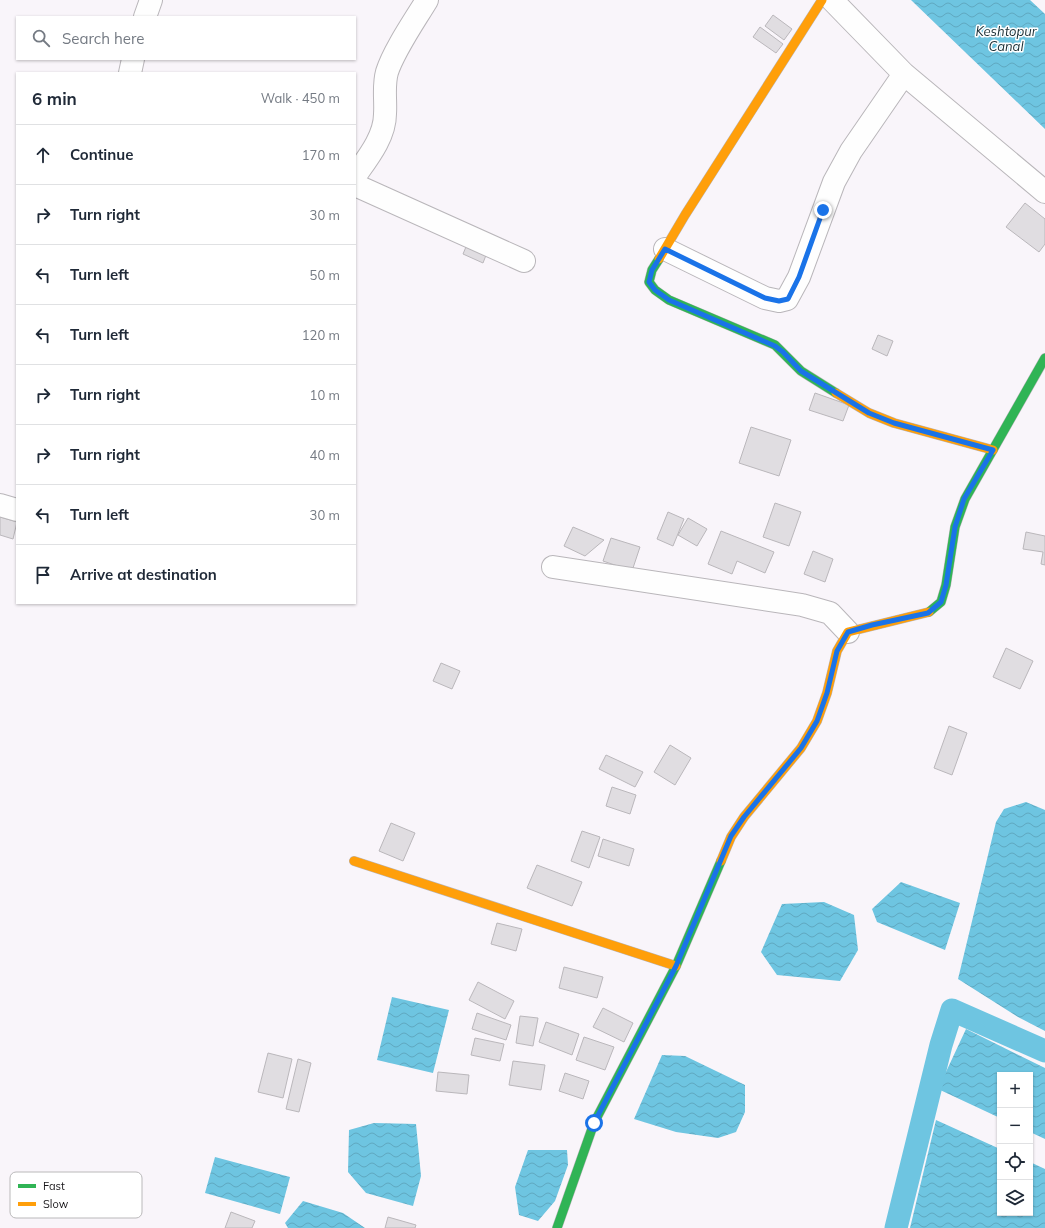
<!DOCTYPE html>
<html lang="en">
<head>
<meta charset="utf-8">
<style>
	body { margin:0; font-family:Mulish,sans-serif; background:#f2f2f3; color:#1f2937 }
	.controls { position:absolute; right:12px; bottom:12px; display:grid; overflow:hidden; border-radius:0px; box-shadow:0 1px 3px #0004 }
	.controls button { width:36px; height:36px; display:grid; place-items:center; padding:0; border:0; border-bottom:1px solid #e0e1e3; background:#fff; color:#1f2937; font:20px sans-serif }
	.stop { position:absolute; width:12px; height:12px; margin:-9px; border:3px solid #1a73e8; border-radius:50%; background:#fff }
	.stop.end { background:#1a73e8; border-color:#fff; box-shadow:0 1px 4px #0008 }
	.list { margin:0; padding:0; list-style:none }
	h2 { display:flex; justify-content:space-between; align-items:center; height:52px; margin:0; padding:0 16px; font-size:17px }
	h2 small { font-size:13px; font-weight:400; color:#747a83 }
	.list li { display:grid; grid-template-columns:26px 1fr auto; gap:12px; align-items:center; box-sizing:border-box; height:60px; padding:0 16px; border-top:1px solid #e0e1e3 }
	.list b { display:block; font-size:15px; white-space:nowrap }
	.list em { font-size:13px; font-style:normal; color:#747a83 }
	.icon { flex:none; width:22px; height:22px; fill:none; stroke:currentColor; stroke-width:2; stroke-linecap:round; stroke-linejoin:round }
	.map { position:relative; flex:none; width:1045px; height:1228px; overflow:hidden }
	.search { position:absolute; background:#fff; box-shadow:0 1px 3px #0004; left:16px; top:16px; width:340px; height:44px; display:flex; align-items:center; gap:10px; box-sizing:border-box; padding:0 14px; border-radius:0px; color:#747a83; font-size:15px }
	.panel { position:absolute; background:#fff; box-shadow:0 1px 3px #0004; left:16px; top:72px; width:340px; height:532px; border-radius:0px }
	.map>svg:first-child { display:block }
</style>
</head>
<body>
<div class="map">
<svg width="1045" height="1228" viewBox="0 0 1045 1228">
	<defs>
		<pattern id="water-waves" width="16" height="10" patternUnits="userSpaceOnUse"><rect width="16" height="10" fill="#6ec5e1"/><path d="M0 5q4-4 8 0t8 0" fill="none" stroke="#5fa8c0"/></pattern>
	</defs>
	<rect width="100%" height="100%" fill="#f9f5fa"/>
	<path fill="url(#water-waves)" d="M911,0h119l15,14v115z
		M1026,802l19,8v221l-27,-14 -60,-38 38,-157 8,-13z
		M901,882l59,21 -15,47 -68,-28 -5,-13z
		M824,902l30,13 4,35 -18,31 -63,-6 -16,-23 21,-48z
		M392,997l57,13 -16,63 -56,-13z
		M966,1029l79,39v71l-15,-7v-57h-30v43l-62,-29z
		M662,1055l23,1 60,29v27l-9,20 -18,6 -42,-6 -42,-13z
		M936,1120l64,29v64h30v-51l15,7v59h-135z
		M374,1123l42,1 5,52 -8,30 -47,-13 -18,-21 1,-42z
		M528,1150h39l1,15 -13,36 -17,20 -19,-6 -4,-28z
		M215,1157l75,20 -10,37 -75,-21z
		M303,1201l40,12 22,15h-77l-3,-5z"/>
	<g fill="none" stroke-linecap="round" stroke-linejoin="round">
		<path stroke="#6ec5e1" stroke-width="23" d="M896,1228l45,-183 11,-35 93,41"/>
	</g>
	<path fill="#e0dde1" stroke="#bab7bb" d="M773,15l19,14 -8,11 -19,-14z
		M760,27l23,17 -7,9 -23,-16z
		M1025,203l20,16v25l-6,8 -33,-25z
		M468,242l20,8 -5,13 -20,-9z
		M878,335l15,6 -6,15 -15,-7z
		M815,393l34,12 -6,16 -34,-11z
		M751,427l40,13 -12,36 -40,-13z
		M775,503l26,9 -12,34 -26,-9z
		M668,512l16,7 -11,27 -16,-7z
		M0,517l17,5 -4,17 -13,-4z
		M688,518l19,11 -10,17 -19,-11z
		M573,527l31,13 -19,16 -21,-10z
		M721,531l53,21 -9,21 -28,-12 -5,13 -24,-10z
		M1026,532l19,4v29l-4,-1 2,-12 -20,-3z
		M611,538l29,9 -8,24 -29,-10z
		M813,551l20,8 -8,23 -21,-8z
		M1006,648l27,13 -13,28 -27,-12z
		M441,663l19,8 -8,18 -19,-8z
		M949,726l18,7 -15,42 -18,-7z
		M670,745l21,13 -16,27 -21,-13z
		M606,755l37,17 -8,15 -36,-18z
		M612,787l24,8 -6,19 -24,-8z
		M391,823l24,10 -12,28 -24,-10z
		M582,831l18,6 -11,31 -18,-7z
		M603,839l31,10 -5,17 -31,-10z
		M537,865l45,17 -10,24 -45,-18z
		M497,923l25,6 -6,22 -25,-7z
		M564,967l39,10 -6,21 -38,-10z
		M478,982l36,19 -9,18 -36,-19z
		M603,1008l30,15 -9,19 -31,-15z
		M477,1013l34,12 -5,15 -34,-11z
		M520,1016l18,2 -5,28 -17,-3z
		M546,1022l33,12 -7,21 -33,-13z
		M584,1037l30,10 -9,23 -29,-10z
		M475,1038l29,6 -4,17 -29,-6z
		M268,1053l24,6 -9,39 -25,-6z
		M298,1059l13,4 -12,49 -13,-3z
		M513,1061l32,4 -4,25 -32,-5z
		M438,1072l31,3 -2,19 -31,-3z
		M565,1073l24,8 -6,18 -24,-8z
		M231,1212l24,9 -3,7h-27z
		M388,1217l28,8 -1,3h-30z"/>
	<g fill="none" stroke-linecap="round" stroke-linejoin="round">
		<g stroke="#b9b6ba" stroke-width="24">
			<path id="street" d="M832,0l72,74 141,118
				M145,17l6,-17
				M130,73l3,-14
				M355,176c12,-17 30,-39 30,-62 1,-14 -2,-28 2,-42 7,-22 28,-52 40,-72
				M355,185l169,76
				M665,249l100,49 14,3 8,-2 12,-22 35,-95 17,-31 53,-77
				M0,505l17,5
				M553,567l249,38 28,8 18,19"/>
		</g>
		<g stroke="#b9b6ba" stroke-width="10">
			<path id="fast" d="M659,259l-7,11 -3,12 6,8 14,10 106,45 26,26 35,22
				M929,612l12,-10 5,-17 9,-58 10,-28 80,-141
				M557,1228l37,-105 82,-157 45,-105"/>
		</g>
		<g stroke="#b9b6ba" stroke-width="10">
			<path id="slow" d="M659,259l26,-44 137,-215
				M836,393l33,20 25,10 99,27
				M354,861l322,105
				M721,861l10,-24 13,-20 57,-69 16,-27 10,-28 10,-42 11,-19 81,-20"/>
		</g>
		<use href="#street" stroke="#fefefe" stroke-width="22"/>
		<use href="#fast" stroke="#30b455" stroke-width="9"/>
		<use href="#slow" stroke="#ff9f0a" stroke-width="9"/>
	</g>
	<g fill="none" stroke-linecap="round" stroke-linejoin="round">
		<path stroke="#1a73e8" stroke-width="5" d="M594,1123l82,-157 55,-130 13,-19 57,-69 16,-27 10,-28 10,-42 11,-19 24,-7 56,-12 13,-11 5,-17 9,-58 9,-28 29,-49 -99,-27 -25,-10 -68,-42 -18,-19 -8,-6 -106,-46 -14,-10 -6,-8 3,-12 13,-21 100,49 14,3 9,-2 11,-22 24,-67"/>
	</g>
	<g text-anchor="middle" stroke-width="3" stroke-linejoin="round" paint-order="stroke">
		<g font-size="13" font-style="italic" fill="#182d34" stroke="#fff">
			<text x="1006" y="36">Keshtopur<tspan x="1006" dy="15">Canal</tspan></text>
		</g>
	</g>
	<rect x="10" y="1172" width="132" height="46" rx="6" fill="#fff" stroke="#bab9ba" stroke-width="1"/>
	<rect x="18" y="1184" width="18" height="4" fill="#30b455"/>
	<rect x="18" y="1202" width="18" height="4" fill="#ff9f0a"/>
	<g font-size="11" fill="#19171a">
		<text x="43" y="1190">Fast</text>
		<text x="43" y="1208">Slow</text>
	</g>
</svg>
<div class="controls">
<button>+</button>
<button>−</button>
<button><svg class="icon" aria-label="locate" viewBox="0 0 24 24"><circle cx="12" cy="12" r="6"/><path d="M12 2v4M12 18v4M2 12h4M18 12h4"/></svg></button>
<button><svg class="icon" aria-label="layers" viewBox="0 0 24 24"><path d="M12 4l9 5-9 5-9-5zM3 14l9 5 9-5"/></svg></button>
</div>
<div class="stop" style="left:594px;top:1123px"></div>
<div class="stop end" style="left:823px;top:210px"></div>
<div class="search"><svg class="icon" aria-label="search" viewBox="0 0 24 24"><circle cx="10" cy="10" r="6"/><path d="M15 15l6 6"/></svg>Search here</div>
<section class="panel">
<h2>6 min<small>Walk · 450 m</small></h2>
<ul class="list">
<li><svg class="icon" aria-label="ahead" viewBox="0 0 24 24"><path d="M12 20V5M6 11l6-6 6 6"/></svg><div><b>Continue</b></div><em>170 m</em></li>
<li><svg class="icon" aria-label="right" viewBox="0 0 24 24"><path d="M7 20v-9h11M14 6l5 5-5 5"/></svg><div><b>Turn right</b></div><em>30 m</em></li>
<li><svg class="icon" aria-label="left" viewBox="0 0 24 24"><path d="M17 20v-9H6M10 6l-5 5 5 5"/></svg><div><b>Turn left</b></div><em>50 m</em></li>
<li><svg class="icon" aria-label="left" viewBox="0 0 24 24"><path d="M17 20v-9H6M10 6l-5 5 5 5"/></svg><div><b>Turn left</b></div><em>120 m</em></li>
<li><svg class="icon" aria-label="right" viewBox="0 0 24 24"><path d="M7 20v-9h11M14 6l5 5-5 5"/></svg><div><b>Turn right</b></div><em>10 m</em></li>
<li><svg class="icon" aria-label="right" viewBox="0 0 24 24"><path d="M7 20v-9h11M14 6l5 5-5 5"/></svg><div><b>Turn right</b></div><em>40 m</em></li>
<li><svg class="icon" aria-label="left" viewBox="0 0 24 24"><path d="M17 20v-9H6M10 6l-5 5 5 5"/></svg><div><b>Turn left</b></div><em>30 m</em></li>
<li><svg class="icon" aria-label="arrive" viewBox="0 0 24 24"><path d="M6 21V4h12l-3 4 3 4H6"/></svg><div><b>Arrive at destination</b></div></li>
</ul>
</section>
</div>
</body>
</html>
